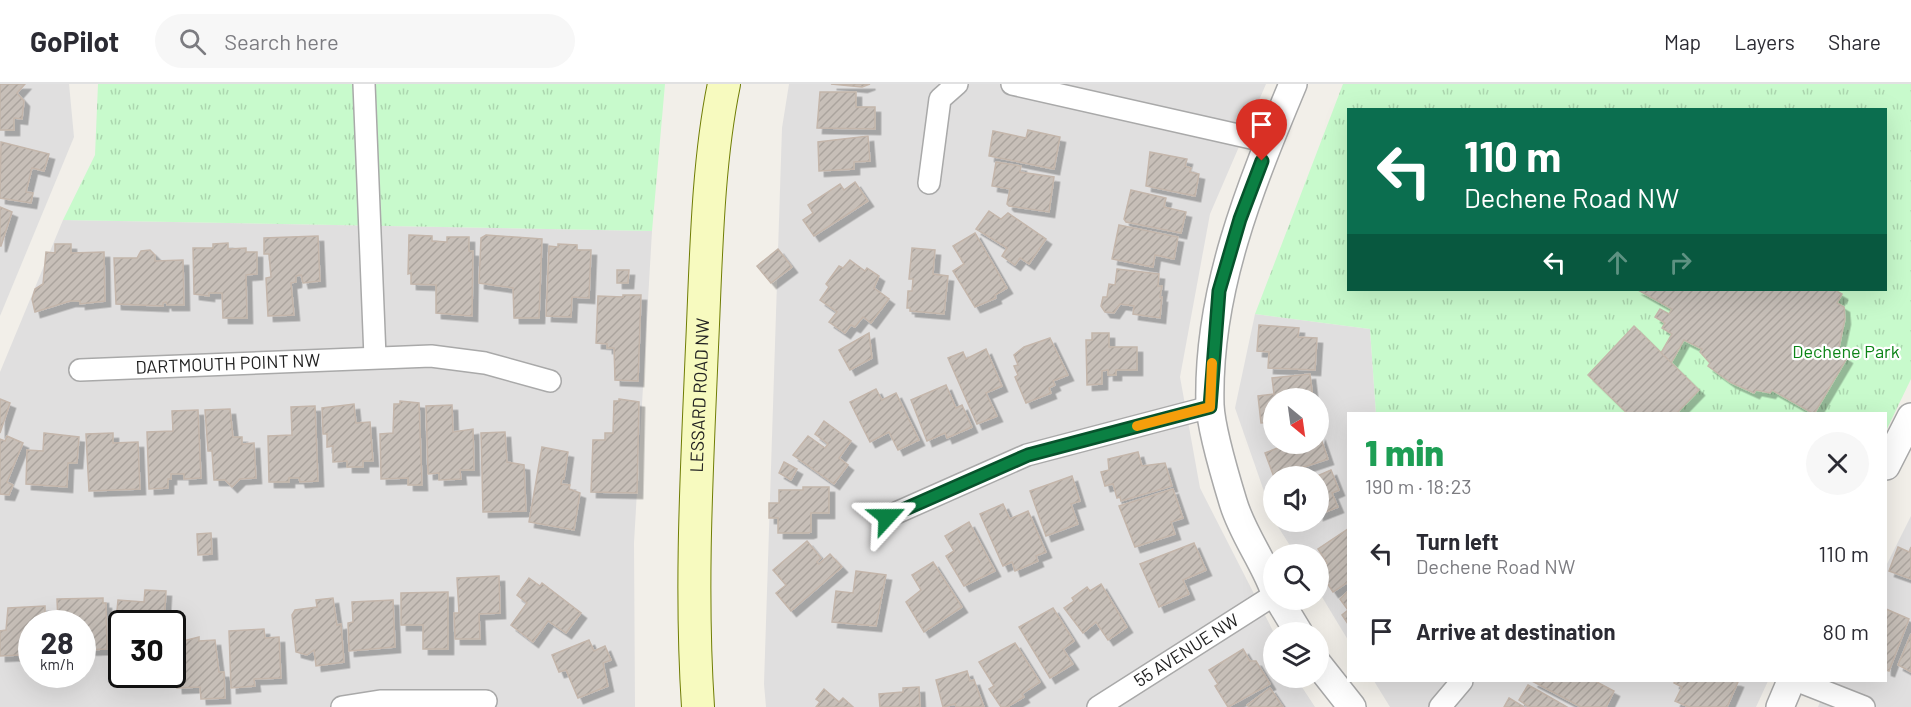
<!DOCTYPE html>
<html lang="en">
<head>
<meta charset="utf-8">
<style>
  body { margin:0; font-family:Barlow,sans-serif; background:#f7f7f7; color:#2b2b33; height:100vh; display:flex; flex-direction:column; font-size:22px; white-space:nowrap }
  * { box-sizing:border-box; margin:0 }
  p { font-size:20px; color:#7c7c81 }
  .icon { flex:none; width:33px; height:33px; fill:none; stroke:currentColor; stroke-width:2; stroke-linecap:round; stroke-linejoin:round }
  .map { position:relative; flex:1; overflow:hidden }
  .panel { position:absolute; left:1347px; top:328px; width:540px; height:270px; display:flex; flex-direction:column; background:#fff; border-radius:0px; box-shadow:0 6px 24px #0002 }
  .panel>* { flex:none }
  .banner { position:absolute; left:1347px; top:24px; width:540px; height:183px; border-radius:0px; box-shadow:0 6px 24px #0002; background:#0b6e4f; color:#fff; overflow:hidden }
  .needle { width:39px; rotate:151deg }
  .buttons { position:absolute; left:1263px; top:304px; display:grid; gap:12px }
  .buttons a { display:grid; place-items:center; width:66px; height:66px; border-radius:50%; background:#fff; box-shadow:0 6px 24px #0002; font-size:30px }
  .speed { position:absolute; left:18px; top:526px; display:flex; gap:12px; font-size:30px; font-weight:700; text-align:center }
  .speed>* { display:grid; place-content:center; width:78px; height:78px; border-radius:50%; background:#fff; box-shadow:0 6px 24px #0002; line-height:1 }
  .speed small { font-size:15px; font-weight:400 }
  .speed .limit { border:3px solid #111; border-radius:9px; background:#fff; color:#111 }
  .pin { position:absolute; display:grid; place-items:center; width:51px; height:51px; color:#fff; margin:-62px -26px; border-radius:50% 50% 50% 0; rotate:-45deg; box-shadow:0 0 6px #0007 }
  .pin .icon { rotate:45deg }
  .me { position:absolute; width:66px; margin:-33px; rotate:66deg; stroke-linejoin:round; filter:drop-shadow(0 0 4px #0008) }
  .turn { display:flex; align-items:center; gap:21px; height:126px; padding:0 18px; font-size:27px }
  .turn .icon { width:78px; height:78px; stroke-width:2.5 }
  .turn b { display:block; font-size:42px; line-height:51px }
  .lanes { display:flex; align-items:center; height:57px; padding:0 18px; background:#0003; justify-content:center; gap:30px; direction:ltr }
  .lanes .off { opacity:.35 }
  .round { display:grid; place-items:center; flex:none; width:63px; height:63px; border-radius:32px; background:#f7f7f7 }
  .head { display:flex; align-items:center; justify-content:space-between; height:102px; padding:0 18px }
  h1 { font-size:36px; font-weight:800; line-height:45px; color:#1e9e55 }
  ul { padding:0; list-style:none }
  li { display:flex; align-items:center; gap:18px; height:78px; padding:0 18px }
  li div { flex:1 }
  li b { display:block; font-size:22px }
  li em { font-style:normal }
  header { display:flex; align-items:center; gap:36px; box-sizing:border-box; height:84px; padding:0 30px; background:#fff; border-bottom:2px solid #e1e1e2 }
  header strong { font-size:28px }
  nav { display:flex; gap:33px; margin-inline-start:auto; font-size:21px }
  .search { width:420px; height:54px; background:#f7f7f7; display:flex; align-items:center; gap:15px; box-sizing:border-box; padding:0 21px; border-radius:33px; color:#7c7c81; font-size:22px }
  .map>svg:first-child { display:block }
</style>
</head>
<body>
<header>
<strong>GoPilot</strong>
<div class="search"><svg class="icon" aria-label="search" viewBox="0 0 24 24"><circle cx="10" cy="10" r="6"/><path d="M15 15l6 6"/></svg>Search here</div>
<nav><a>Map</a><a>Layers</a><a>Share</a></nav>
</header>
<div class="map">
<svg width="1911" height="623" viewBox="0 0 1911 623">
  <defs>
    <pattern id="park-tufts" width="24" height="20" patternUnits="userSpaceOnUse" patternTransform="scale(1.5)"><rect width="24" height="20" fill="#c8facc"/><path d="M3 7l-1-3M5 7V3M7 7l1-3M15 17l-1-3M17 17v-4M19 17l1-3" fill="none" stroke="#acd6af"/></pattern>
    <pattern id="building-hatch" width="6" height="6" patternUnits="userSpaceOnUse" patternTransform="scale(1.5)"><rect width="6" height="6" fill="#c7bfb8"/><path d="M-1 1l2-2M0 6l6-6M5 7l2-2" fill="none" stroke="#aba49e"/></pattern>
    <filter id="shadow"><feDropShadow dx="5.5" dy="5.5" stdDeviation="0" flood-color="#0004"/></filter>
  </defs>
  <rect width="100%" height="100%" fill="#f2efe9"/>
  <g fill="#e0dfdf" fill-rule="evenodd">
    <path d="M0,0h69l5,53 -74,179z"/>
    <path d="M789,0h477l-56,130 -30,163 20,111 74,145v45h22l19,29h-549l-2,-23 18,-556z"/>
    <path d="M63,136l589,11 -18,312 1,164h-635v-335zM32,540h50v51h-50zM122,540h50v51h-50z"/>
    <path d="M1255,230l115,15 6,85h-28v226l-29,-48 -1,-37h-22l-21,-33h43v-45h-44l-1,40 -38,-109zM1274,315h44v45h-44z"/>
    <path d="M1911,432v191h-93l11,-26h57v-115z"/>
    <path d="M1374,597h394l-12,26h-366z"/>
  </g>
  <g fill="url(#park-tufts)" fill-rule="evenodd">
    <path d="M98,0h567l-13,147 -589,-11 32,-65z"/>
    <path d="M1343,0h568v295l-25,52v-17h-510l-6,-85 -115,-15zM1348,26h538v180h-538z"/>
  </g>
  <g fill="url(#building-hatch)" stroke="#c4b6ab" stroke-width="1.5" filter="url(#shadow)">
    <path d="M0,0h25l-8,9 7,8 -2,18 -8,-1v12h-14z"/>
    <path d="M831,0h39l-8,3z"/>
    <path d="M820,8h36v15h19v22l-58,-1z"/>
    <path d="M1028,46l32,7 -6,32 -65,-13 4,-25 33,7z"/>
    <path d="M868,52l2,25 -16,1v7l-35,2 -1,-29z"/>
    <path d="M1,58l48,12 -5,17 -12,-3 -6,24 7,1 -2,10 -31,-5z"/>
    <path d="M1150,68l37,7 -2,7 6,2 -1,4 9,2 -4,22 -49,-10z"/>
    <path d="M996,78l25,4 -1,6 34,5 -5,35 -40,-6 -2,-2 3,-15 -18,-3z"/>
    <path d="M855,98l13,19 -54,35 -11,-16 10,-7 -5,-8 32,-21 4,6z"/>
    <path d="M1131,106l35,8 -2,9 22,5 -5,21 -55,-11 -2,-3z"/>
    <path d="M0,123l12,5 -11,34h-1z"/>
    <path d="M989,127l12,8 7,-6 38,26 -17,25 -9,-6 -5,7 -13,-9 5,-8 -31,-19z"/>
    <path d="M1119,141l59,12 -4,22 -19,-4 -2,12 -41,-8z"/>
    <path d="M975,149l32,55 -12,7 1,3 -21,9 -22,-36 11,-7 -11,-18z"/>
    <path d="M409,151l23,1v5l15,1v-5h22v14h4l-1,65 -36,-3v-28l-25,-1v-11l-3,1z"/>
    <path d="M486,151l56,4 -3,79h-25l-1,-30 -34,-5 2,-45z"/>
    <path d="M318,152l2,45 -17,2 -2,-8 -5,1v6l-5,1 3,32 -26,1 -2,-38 5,-1 -2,-23h-5v-16z"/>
    <path d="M228,159v6l18,-1v4h11v22l-11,1 1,43h-24l-1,-25h-13v3l-15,-2 -1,-46h20v-4z"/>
    <path d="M55,160h16v9l33,-1 1,49 -25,3v-3h-10l-35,11 -3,-13 3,-10 8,-5 3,-32 9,1z"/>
    <path d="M558,160l19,1v5h14l-2,48 -17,-1 -1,20 -25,-1 3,-70 9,1z"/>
    <path d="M912,164l23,2 -2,24 15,2 -4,38 -34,-3v-3h-3l1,-17h4l1,-12h-4z"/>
    <path d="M778,165l14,18 -21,16 -14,-17z"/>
    <path d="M150,166l5,5v6l28,-1 1,45h-17l-1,-3 -3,1v3l-47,-2 -2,-46h23l4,-7z"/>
    <path d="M850,176l15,11 2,-3 12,8 -5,12 15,11 -18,24 -8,-6 -8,10 -4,-2 -6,8 -16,-11 8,-10 -17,-12 9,-13 -3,-3 13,-18 4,2z"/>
    <path d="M1117,185l42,5 -1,12h4l-2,11h2l-2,21 -27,-4 1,-8 -14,-2 -6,9 -9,-1 -4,-6 2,-9h4l2,-13 6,1z"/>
    <path d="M617,186h12l-1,13h-11z"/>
    <path d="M1638,206h197l7,4 -5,9 7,4 1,12 -7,33 9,6 -33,56 -42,-24 -2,3 -14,-3 -2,3 -24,-11 -22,-16 2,-3 -10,-11 2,-3 -18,-9 -13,23 -10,-10 11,-19 -10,-6 3,-5 -10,-6 5,-8 9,5 3,-5z"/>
    <path d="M623,211h18l-3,86 -23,-1 -1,-32h-7v-4l-11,-1 2,-47 25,1z"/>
    <path d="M1259,241l40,3 -1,9 19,1 -2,32 -47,-2 1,-16 -12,-1z"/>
    <path d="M1634,242l65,64 -23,24h-48l-40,-39z"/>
    <path d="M869,249l3,25 -22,12 -11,-20z"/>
    <path d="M1092,249h17v14h28v23h-21v5h-8v-5l-6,1v13l-15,1 -1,-45h6z"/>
    <path d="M1050,254l18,37 -15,6 2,4 -6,3 2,5 -25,10 -11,-26 3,-2 -4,-9 4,-1 -4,-10 10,-8z"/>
    <path d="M986,265l16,37 -16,7 11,23 -20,8 -29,-66 15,-6 3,7z"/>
    <path d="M1310,290l3,25h-39v23l-13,1 -3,-27 16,-2 -2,-16z"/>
    <path d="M946,301l10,23 6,-3 10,22 -25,11 -2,-5 -18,8 -16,-41z"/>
    <path d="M876,305l6,11 14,-7 23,47 -21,10 -9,-18 -19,10 -20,-40z"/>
    <path d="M0,315l10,4 -10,30z"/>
    <path d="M619,315l20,3 -2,91 -46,-1 2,-52h12v-7h8l1,-32h5z"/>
    <path d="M400,317l19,2 3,82h-14v-7l-27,1 -1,-45 13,-1 1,-29h6z"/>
    <path d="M354,320l2,19 14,-1 3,39h-10v6h-16v-6l-14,1v-16l-6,1v-13h-4l-1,-26z"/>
    <path d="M452,321l1,27 20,-3 1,41h-14l1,9 -22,1v-7l-11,1 -2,-68z"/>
    <path d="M315,322l3,75 -18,1 -1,-4h-10v4h-20l-1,-46 24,-1 -1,-28z"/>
    <path d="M230,325l3,28h9v7l12,-1 2,35 -16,1 -8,8 -7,-7h-11l-2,-29h-4l-3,-41z"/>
    <path d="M198,326l3,68 -17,1v-5h-13v5h-3v9l-19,1 -2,-57 26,-1 -1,-20z"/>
    <path d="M824,337l27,20 -12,17 9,7 -14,19 -41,-29 15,-19 17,12 3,-4 -13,-10z"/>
    <path d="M505,348l2,30 17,3 2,46 -43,1 -2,-79z"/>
    <path d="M44,349l35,4 -2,26h-9l-1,24 -41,-3 1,-34 16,1z"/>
    <path d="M113,349v10l25,-1 2,47 -51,2 -3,-57z"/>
    <path d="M7,352l16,7 -16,39 6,3 -4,10 -9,-1v-55l5,2z"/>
    <path d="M1320,352l8,23 -54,18 -9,-24 15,-6 -1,-3h39z"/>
    <path d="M542,363l26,5 -4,27h-2l-1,5 9,1 -1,4 11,4 -6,37 -45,-8z"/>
    <path d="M1138,368l4,14 23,-3 7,23 -51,15 -1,-4 -3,1 -4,-14 -8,2 -4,-14 8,-2 -1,-11z"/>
    <path d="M784,378l13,7 -6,11 -12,-7z"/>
    <path d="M1331,386l8,20 -7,3 6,14 -20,8v-38h-3z"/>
    <path d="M1072,392l8,25 -9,3 7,20 -32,12 -16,-45z"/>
    <path d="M803,403h26v26h-18v19l-3,1h-30v-15h-9v-15h10v-13h24z"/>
    <path d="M1173,405l10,29 -12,4 4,12 -40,13 -16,-41z"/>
    <path d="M1003,420l7,15 18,-8 18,41 -10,4 2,5 -23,10 -3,-9 -9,4 -23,-52z"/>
    <path d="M969,438l26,49 -31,15 -18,-30 8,-5 -9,-15z"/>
    <path d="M1348,445v53l-15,10 -15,-22 9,-7 -9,-14z"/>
    <path d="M211,449l1,21 -14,1 -1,-21z"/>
    <path d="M807,457l14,17 -4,4 2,2 11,-10 12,13 -51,44 -15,-18 10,-8 -13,-15z"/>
    <path d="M1194,459l12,27 -23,10 6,14 -30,13 -19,-43z"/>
    <path d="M1898,463l11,5 2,-5v32l-22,-8z"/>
    <path d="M933,478l29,45 -38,25 -18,-30 15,-12 -9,-15z"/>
    <path d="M856,487l30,4 -10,51 -44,-4 4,-31 17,2z"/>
    <path d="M499,492l1,37 -21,1 1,25h-25l-1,-26h5l-2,-35z"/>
    <path d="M529,494l11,8 2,-3 39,30 -15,20 -18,-12 -15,21 -22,-17 16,-22 -10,-8z"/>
    <path d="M1101,500l26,43 -19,13 -12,-18 -13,11 -19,-25 10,-7 -2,-3 15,-11 3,4z"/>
    <path d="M145,506l21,1 -2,33h-42v33l-6,-1 -3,-4 5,-52 26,2z"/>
    <path d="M1348,507v33l-6,-9 6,-5 -8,-11z"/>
    <path d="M448,508v57h-25v-24h-22v-32z"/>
    <path d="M103,514v5h3l1,46 -25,1v-26h-28l4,-1 -1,-24z"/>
    <path d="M333,514l4,27 4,-1 3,38 -28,4 -2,-16 -7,5 -11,-3 -4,-37 3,-5 22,-3 -1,-7z"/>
    <path d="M393,516l2,47 -46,4 -1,-28 5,-1 -1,-20z"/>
    <path d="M45,522v18h-13v35l-12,1v-5l-20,1v-25l6,-1 2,-22z"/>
    <path d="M1053,524l21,33 -11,8 10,15 -23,14 -31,-51z"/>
    <path d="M1886,525l23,10 -20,52 -3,-1z"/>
    <path d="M264,545l1,9 14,-1 2,41 -27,1 1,7 -24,2 -2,-57z"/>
    <path d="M1911,550v38l-13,-7z"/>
    <path d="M199,553v4l16,-1 4,32h5l1,26 -24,1 -1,-12 -23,1 -1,-17h-3l2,-28z"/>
    <path d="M589,556l5,11 11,-5 6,14 -8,3 5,23 -30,12 -12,-28 -7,2 -7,-17z"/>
    <path d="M1015,559l25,39 -18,12 2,3 -17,10h-6l-12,-18 5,-3 -15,-24z"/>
    <path d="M1243,565l7,12h6l14,23 -42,23 -13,-21 3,-2 -9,-14z"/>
    <path d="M967,587l3,10 4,-1 10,27h-28l-1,-3 -12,3 -7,-27z"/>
    <path d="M1532,597h63l19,10 -8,16h-25z"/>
    <path d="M1675,597h60l3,1 -11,25h-38l-14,-6 7,-14 -8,-4z"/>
    <path d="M1528,601l11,6 28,16h-38l-10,-7z"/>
    <path d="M919,603l1,20h-40l-1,-13 24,-2v-4z"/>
    <path d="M1270,604l13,19h-34l-2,-2z"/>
    <path d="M824,605l15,13 4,-4 10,9h-37l4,-5 -4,-3z"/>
    <path d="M1509,614l15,9h-20z"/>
  </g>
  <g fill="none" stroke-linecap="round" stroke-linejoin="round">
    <defs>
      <g id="minor">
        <path d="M364,0l11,273"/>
        <path d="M1012,0l257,58"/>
        <path d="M929,99l11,-84 17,-15"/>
        <path id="s1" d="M80,286l351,-14 54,7 65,18"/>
        <path d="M887,433l140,-62 183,-48"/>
        <path d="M1798,597l66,26"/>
        <path d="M342,623l38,-6h106"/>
        <path id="s2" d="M1098,623l176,-112"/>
        <path d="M1440,623l22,-26"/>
      </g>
      <g id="tertiary">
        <path d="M1886,382l25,-49"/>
        <path d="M1274,506c-11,-30 -32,-57 -41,-88 -7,-23 -22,-75 -23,-97 -3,-114 40,-218 83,-321"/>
        <path d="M1279,516l20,33"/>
        <path d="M1318,580l34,43"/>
        <path d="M1780,623l11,-26"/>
      </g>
      <g id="secondary">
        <path id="s3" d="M698,623c-8,-120 -1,-240 4,-360 4,-84 5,-181 22,-263"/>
      </g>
    </defs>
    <use href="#minor" stroke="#a9a9a9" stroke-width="24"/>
    <use href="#tertiary" stroke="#a9a9a9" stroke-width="30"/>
    <use href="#secondary" stroke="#707d05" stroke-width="34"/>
    <use href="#minor" stroke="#fff" stroke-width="21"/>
    <use href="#tertiary" stroke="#fff" stroke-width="27"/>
    <use href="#secondary" stroke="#f7fabf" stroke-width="32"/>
  </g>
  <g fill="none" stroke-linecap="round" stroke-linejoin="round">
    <defs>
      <path id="route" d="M887,433l141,-62 182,-48 9,-116 21,-72 22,-58"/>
    </defs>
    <use href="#route" stroke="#07532c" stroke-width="15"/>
    <use href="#route" stroke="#0b8043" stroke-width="10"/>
    <path stroke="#f59e0b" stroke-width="10" d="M1137,342l73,-19 2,-44"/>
  </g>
  <g text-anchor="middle" stroke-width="4.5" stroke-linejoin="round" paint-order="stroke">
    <g font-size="18" fill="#0c8416" stroke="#fff">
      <text x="1846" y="274">Dechene Park</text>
    </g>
    <g font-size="18" fill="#222" stroke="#fff">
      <text dy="6" stroke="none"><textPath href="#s1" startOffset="148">DARTMOUTH POINT NW</textPath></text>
      <text dy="6" stroke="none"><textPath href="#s3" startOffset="312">LESSARD ROAD NW</textPath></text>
      <text dy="6" stroke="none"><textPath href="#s2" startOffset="105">55 AVENUE NW</textPath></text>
    </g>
  </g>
</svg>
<div class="buttons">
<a><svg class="needle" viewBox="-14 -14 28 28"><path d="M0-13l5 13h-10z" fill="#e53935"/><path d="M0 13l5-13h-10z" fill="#7c7c81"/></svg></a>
<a><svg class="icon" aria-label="sound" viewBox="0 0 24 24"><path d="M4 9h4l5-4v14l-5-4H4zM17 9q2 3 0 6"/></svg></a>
<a><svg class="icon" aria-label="search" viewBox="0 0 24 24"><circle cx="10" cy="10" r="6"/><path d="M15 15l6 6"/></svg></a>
<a><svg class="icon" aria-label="layers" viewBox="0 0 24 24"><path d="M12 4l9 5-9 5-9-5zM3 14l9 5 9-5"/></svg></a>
</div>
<div class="speed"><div>28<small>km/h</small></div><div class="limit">30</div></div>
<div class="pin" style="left:1262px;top:77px;background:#d93025"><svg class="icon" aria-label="arrive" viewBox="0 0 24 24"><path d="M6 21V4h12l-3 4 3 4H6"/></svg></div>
<svg class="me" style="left:887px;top:433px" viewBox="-20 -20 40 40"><path d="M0-17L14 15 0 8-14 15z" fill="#0b8043" stroke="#fff" stroke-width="4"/></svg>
<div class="banner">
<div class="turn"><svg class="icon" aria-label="left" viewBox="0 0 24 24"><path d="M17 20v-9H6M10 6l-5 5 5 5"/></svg><div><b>110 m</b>Dechene Road NW</div></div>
<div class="lanes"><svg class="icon" aria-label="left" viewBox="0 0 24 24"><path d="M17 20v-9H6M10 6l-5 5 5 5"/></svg><svg class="icon off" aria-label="ahead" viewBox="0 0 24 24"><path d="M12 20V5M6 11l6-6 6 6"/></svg><svg class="icon off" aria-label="right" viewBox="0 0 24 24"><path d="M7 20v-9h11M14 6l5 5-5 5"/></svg></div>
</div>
<section class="panel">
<div class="head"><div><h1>1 min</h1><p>190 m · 18:23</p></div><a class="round"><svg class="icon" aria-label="close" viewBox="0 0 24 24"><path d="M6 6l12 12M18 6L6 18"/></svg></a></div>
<ul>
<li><svg class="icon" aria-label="left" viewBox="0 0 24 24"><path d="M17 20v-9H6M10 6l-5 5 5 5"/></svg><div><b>Turn left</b><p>Dechene Road NW</p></div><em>110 m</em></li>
<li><svg class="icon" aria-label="arrive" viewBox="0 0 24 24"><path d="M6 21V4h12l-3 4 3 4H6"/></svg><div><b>Arrive at destination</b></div><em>80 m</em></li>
</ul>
</section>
</div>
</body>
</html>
